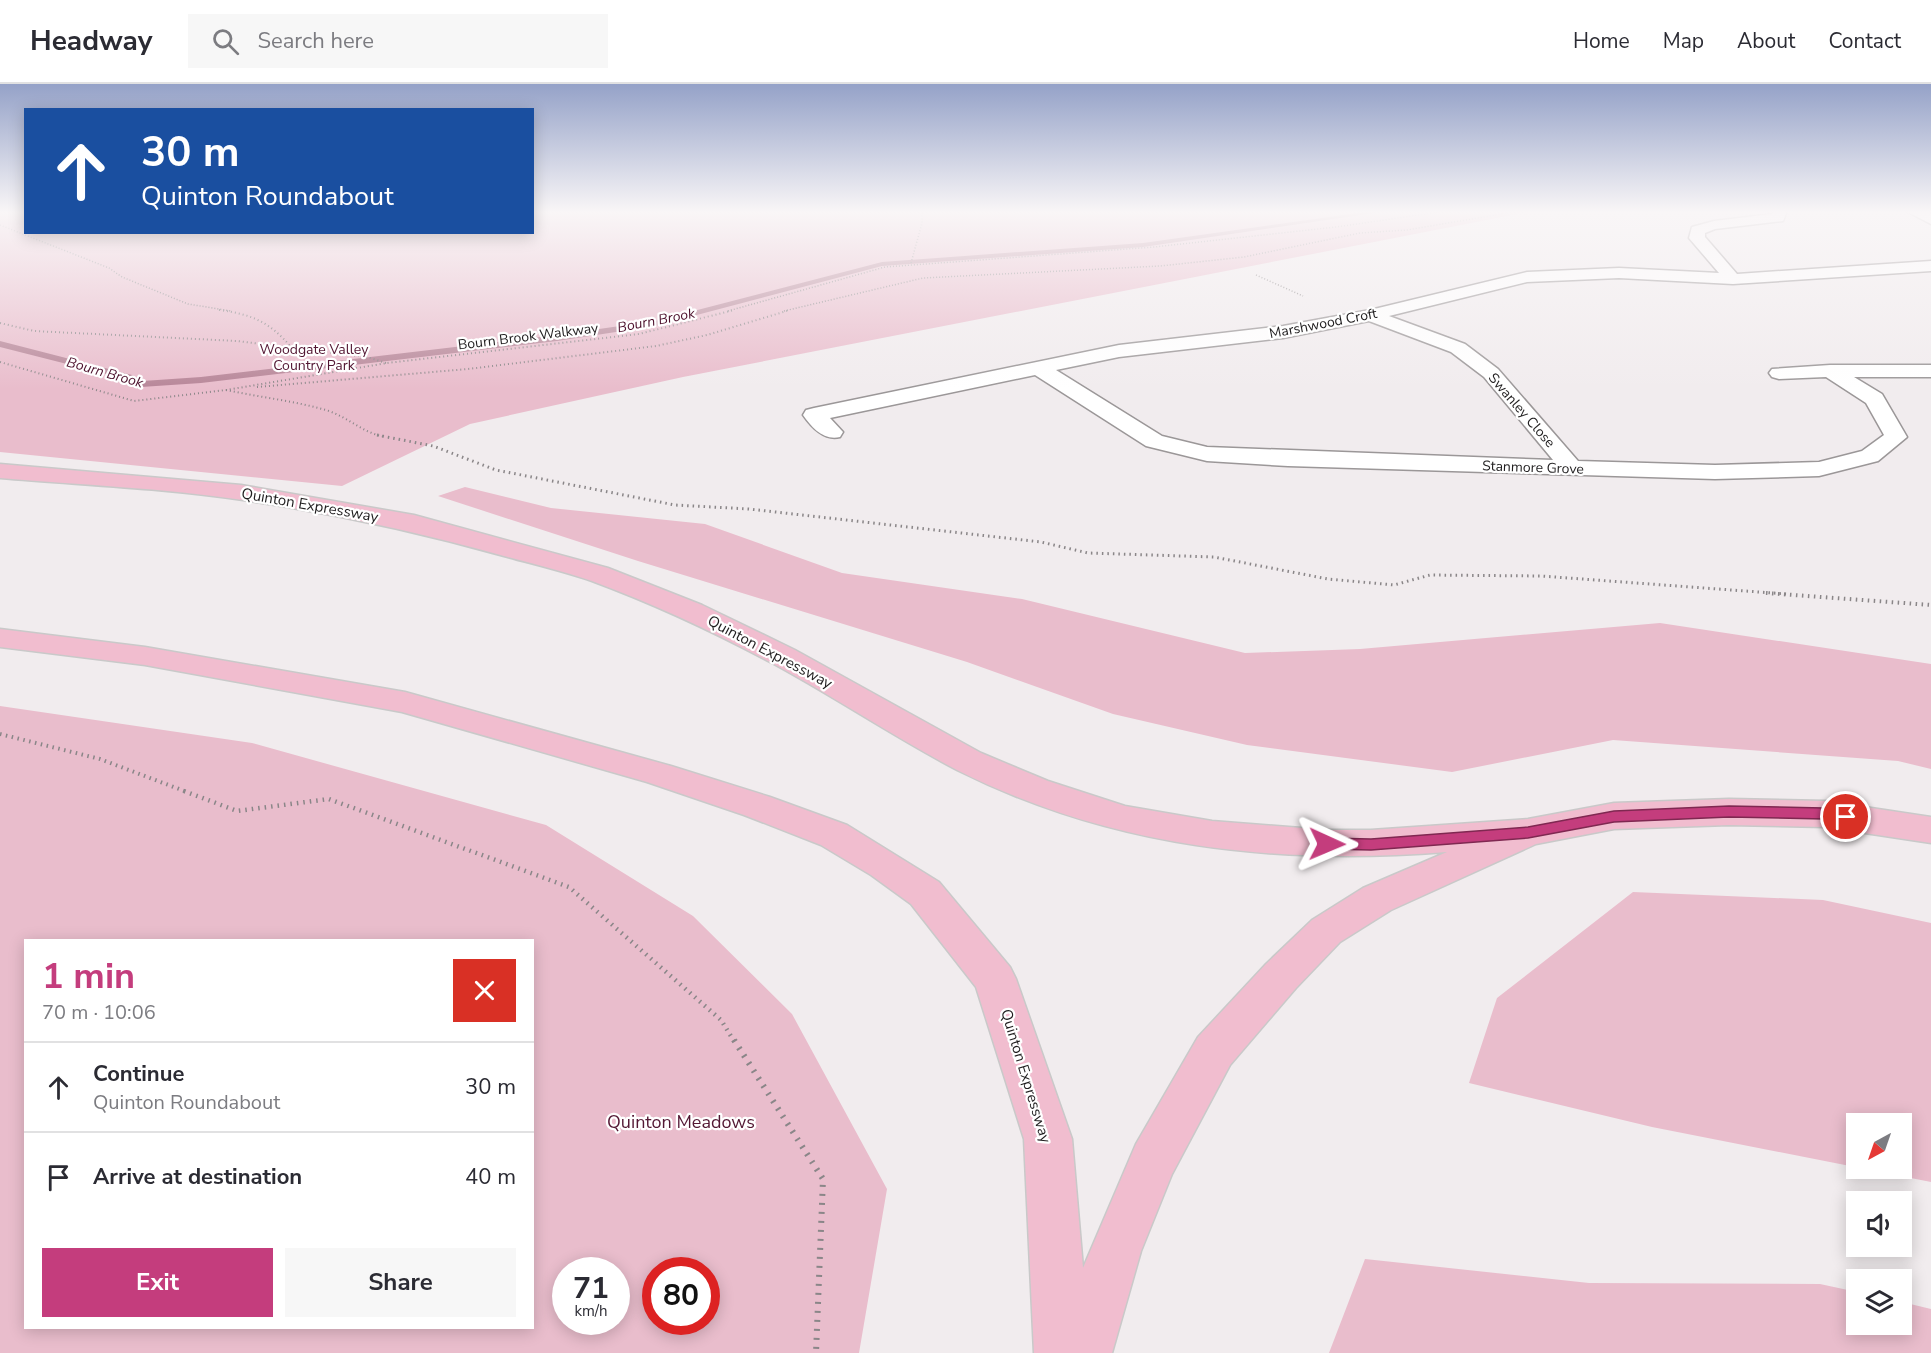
<!DOCTYPE html>
<html lang="en">
<head>
<meta charset="utf-8">
<style>
  body { margin:0; font-family:"Nunito Sans",sans-serif; background:#f7f7f7; color:#2b2b33; height:100vh; display:flex; flex-direction:column; font-size:22px; white-space:nowrap }
  * { box-sizing:border-box; margin:0 }
  p { font-size:20px; color:#7c7c81 }
  .icon { flex:none; width:33px; height:33px; fill:none; stroke:currentColor; stroke-width:2; stroke-linecap:round; stroke-linejoin:round }
  .map { position:relative; flex:1; overflow:hidden }
  .details { position:absolute; left:24px; top:855px; width:510px; height:390px; display:flex; flex-direction:column; background:#fff; border-radius:0px; box-shadow:0 3px 15px #0003 }
  .details>* { flex:none }
  .hud { position:absolute; left:24px; top:24px; width:510px; height:126px; border-radius:0px; box-shadow:0 3px 15px #0003; background:#1a4fa0; color:#fff; overflow:hidden }
  .needle { width:39px; rotate:220deg }
  .tools { position:absolute; left:1846px; top:1029px; display:grid; gap:12px }
  .tools a { display:grid; place-items:center; width:66px; height:66px; border-radius:0px; background:#fff; box-shadow:0 3px 15px #0003; font-size:30px }
  .speed { position:absolute; left:552px; top:1173px; display:flex; gap:12px; font-size:30px; font-weight:700; text-align:center }
  .speed>* { display:grid; place-content:center; width:78px; height:78px; border-radius:50%; background:#fff; box-shadow:0 3px 15px #0003; line-height:1 }
  .speed small { font-size:15px; font-weight:400 }
  .speed .limit { border:9px solid #d22; background:#fff; color:#111 }
  .pin { position:absolute; display:grid; place-items:center; width:51px; height:51px; color:#fff; margin:-26px; border:3px solid #fff; border-radius:50%; box-shadow:0 2px 6px #0007 }
  .me { position:absolute; width:66px; margin:-33px; rotate:91deg; stroke-linejoin:round; filter:drop-shadow(0 0 4px #0008) }
  .turn { display:flex; align-items:center; gap:21px; height:126px; padding:0 18px; font-size:27px }
  .turn .icon { width:78px; height:78px; stroke-width:2.5 }
  .turn b { display:block; font-size:42px; line-height:51px }
  .round { display:grid; place-items:center; flex:none; width:63px; height:63px; border-radius:0px; background:#f7f7f7 }
  .summary { display:flex; align-items:center; justify-content:space-between; height:102px; padding:0 18px }
  h1 { font-size:36px; font-weight:700; line-height:45px; color:#c43d7d }
  .primary-button { display:flex; gap:12px; margin-top:auto; padding:12px 18px }
  .primary-button a { flex:1; height:69px; border-radius:0px; background:#c43d7d; color:#fff; font-size:24px; font-weight:700; line-height:69px; text-align:center }
  .primary-button a+a { background:#f7f7f7; color:#2b2b33 }
  ul { padding:0; list-style:none }
  li { display:flex; align-items:center; gap:18px; height:90px; padding:0 18px; border-top:2px solid #e1e1e2 }
  li div { flex:1 }
  li b { display:block; font-size:22px }
  li em { font-style:normal }
  header { display:flex; align-items:center; gap:36px; box-sizing:border-box; height:84px; padding:0 30px; background:#fff; border-bottom:2px solid #e1e1e2 }
  header strong { font-size:28px }
  nav { display:flex; gap:33px; margin-inline-start:auto; font-size:21px }
  .search { width:420px; height:54px; background:#f7f7f7; display:flex; align-items:center; gap:15px; box-sizing:border-box; padding:0 21px; border-radius:0px; color:#7c7c81; font-size:22px }
  .map>svg:first-child { display:block }
</style>
</head>
<body>
<header>
<strong>Headway</strong>
<div class="search"><svg class="icon" aria-label="search" viewBox="0 0 24 24"><circle cx="10" cy="10" r="6"/><path d="M15 15l6 6"/></svg>Search here</div>
<nav><a>Home</a><a>Map</a><a>About</a><a>Contact</a></nav>
</header>
<div class="map">
<svg width="1931" height="1269" viewBox="0 0 1931 1269">
  <rect width="100%" height="100%" fill="#f1ecee"/>
  <g fill="#e9bdcc" fill-rule="evenodd">
    <path d="M0,127h25l1,21h506l1,-21h1000l-850,166 -213,47 -128,62 -342,-34z"/>
    <path d="M465,403l86,21 154,16 137,49 180,26 223,54 115,-4 300,-26 271,41v105l-33,-8 -285,-21 -161,32 -205,-27 -134,-31 -146,-52 -329,-101 -200,-65z"/>
    <path d="M0,622l252,37 294,82 147,91 99,98 95,175 -28,164h-859zM26,856h506v388h-506zM566,1186h50v52h-50zM656,1186h50v52h-50z"/>
    <path d="M1633,808l190,8 108,23v259l-279,-55 -183,-44 28,-85zM1857,1040h45v44h-45z"/>
    <path d="M1365,1175l224,24 231,1 37,8v32h45v-22l29,7v44h-602z"/>
  </g>
  <g fill="none" stroke-linecap="round" stroke-linejoin="round">
    <path fill="#b88799" fill-rule="evenodd" d="M1372,127h16l-245,36 -261,19 -227,60 -98,15 -356,42 -60,4 -15,-8 -126,-32v-6l132,34 11,6 58,-4 356,-42 98,-14 227,-59 261,-19z"/>
    <defs>
      <g id="minor">
        <path d="M1773,127h14l-4,10 -68,8 -10,4v4l32,37 194,-13v10l-198,13 -114,-6 -92,4 -138,34 76,28 33,25 80,92 137,4 104,-3 43,-11 22,-16 -18,-32 -40,-26 -47,2 -7,-2 -3,-4 3,-4 58,-4h101v12h-77l28,17 25,43 -29,24 -59,15 -104,3 -427,-13 -81,-5 -61,-15 -111,-71 -205,43 13,14 -3,5c-16,4 -28,-9 -37,-22l3,-5 8,-2 305,-63 164,-19 87,-16 157,-38 92,-4 100,5 -30,-35 3,-11 22,-6 58,-7zM1369,237l82,31 33,25 69,83 -346,-13 -45,-11 -106,-66 63,-13 164,-19z"/>
        <path d="M1906,127h18l7,3v10z"/>
      </g>
      <path id="highway" d="M0,380l241,21 173,30 194,53 94,37 93,45 186,103 67,28 77,25 87,15 115,9h44l157,-11 86,-16 115,-4 96,2 106,16v26l-106,-16 -96,-2 -115,4 -78,15 -145,66 -51,32 -44,46 -66,77 -58,109 -31,77 -29,102h-78l-10,-214 -48,-152 -65,-83 -40,-29 -50,-30 -77,-30 -97,-33 -245,-70 -257,-47 -145,-18v-18l145,18 260,45 266,74 99,31 77,28 92,57 71,85 6,12 56,160 11,129 53,-124 62,-107 68,-73 46,-44 51,-32 84,-36c-172,13 -334,-4 -490,-82 -63,-33 -122,-73 -185,-107 -58,-31 -118,-59 -180,-82 -29,-10 -59,-17 -88,-25 -86,-24 -173,-43 -261,-56 -80,-12 -162,-15 -243,-22z"/>
    </defs>
    <use href="#minor" stroke="#9b9798" stroke-width="3"/>
    <use href="#highway" stroke="#c9c9c9" stroke-width="3"/>
    <g stroke="#8a8688" stroke-width="1.5" stroke-dasharray="1 2" stroke-linecap="butt">
      <path d="M0,141l109,43 13,9 66,27 43,7"/>
      <path d="M911,179l11,-40v-12"/>
      <path d="M1256,191l47,21"/>
      <path d="M728,227l157,-44 269,-20 182,-20 110,-16"/>
      <path d="M784,227l139,-33 237,-12 84,-9 116,-24 47,-3 112,-19"/>
    </g>
    <g stroke="#8a8688" stroke-width="2" stroke-dasharray="1 3" stroke-linecap="butt">
      <path d="M219,226c32,4 51,12 72,37"/>
      <path d="M0,239l34,8 203,10 130,16 19,6"/>
      <path d="M0,278l134,39 92,-11 161,-27 252,-29 95,-24"/>
      <path d="M257,303l211,-18 188,-23 51,-11 83,-25"/>
      <path d="M226,306c33,7 68,11 100,20 22,7 37,23 59,27"/>
    </g>
    <path stroke="#8a8688" stroke-width="3" stroke-dasharray="1.5 4" stroke-linecap="butt" d="M377,351l56,11 63,24 179,35 74,4 292,33 47,11 126,4 114,22 66,6 36,-10 111,1 245,18"/>
    <g stroke="#8a8688" stroke-width="4" stroke-dasharray="1.5 4.5" stroke-linecap="butt">
      <path d="M1766,509l165,12"/>
      <path d="M0,650l100,25 87,33"/>
    </g>
    <path stroke="#8a8688" stroke-width="4.5" stroke-dasharray="1.5 5" stroke-linecap="butt" d="M184,707l53,20 92,-12 240,88 152,133 13,21"/>
    <path stroke="#8a8688" stroke-width="6" stroke-dasharray="2 7" stroke-linecap="butt" d="M734,956l89,139 -7,174"/>
    <use href="#minor" fill="#fff" fill-rule="evenodd"/>
    <use href="#highway" fill="#f1bdcf" fill-rule="evenodd"/>
  </g>
  <linearGradient id="sky" x2="0" y2="1"><stop stop-color="#95a2c8"/><stop offset="0.42" stop-color="#f9f6f7"/><stop offset="1" stop-color="#f9f6f7" stop-opacity="0"/></linearGradient>
  <rect width="1931" height="305" fill="url(#sky)"/>
  <path fill="#c43d7d" stroke="#7f2851" stroke-width="1.5" d="M1729,722l95,2 27,5 2,4 -7,5 -22,-3 -95,-2 -115,5 -86,16 -157,12 -44,-1 -8,-5 8,-6 44,1 157,-12 86,-16z"/>
  <g text-anchor="middle" stroke-width="4.5" stroke-linejoin="round" paint-order="stroke">
    <g font-size="14" font-style="italic" fill="#4d112d" stroke="#fff">
      <text transform="translate(656 236) rotate(-11)" y="5">Bourn Brook</text>
      <text transform="translate(105 288) rotate(16)" y="5">Bourn Brook</text>
    </g>
    <g font-size="14" fill="#1f1d1e" stroke="#fff">
      <text transform="translate(1323 239) rotate(-11)" y="5">Marshwood Croft</text>
      <text transform="translate(528 252) rotate(-7)" y="5">Bourn Brook Walkway</text>
      <text transform="translate(1522 326) rotate(49)" y="5">Swanley Close</text>
      <text transform="translate(1533 383) rotate(2)" y="5">Stanmore Grove</text>
    </g>
    <g font-size="14" fill="#531733" stroke="#fff">
      <text x="314" y="270">Woodgate Valley<tspan x="314" dy="16">Country Park</tspan></text>
    </g>
    <g font-size="15" fill="#1f1d1e" stroke="#fff">
      <text transform="translate(310 421) rotate(10)" y="5">Quinton Expressway</text>
      <text transform="translate(770 568) rotate(28)" y="5">Quinton Expressway</text>
      <text transform="translate(1026 992) rotate(73)" y="5">Quinton Expressway</text>
    </g>
    <g font-size="18" fill="#531733" stroke="#fff">
      <text x="681" y="1044">Quinton Meadows</text>
    </g>
  </g>
</svg>
<div class="tools">
<a><svg class="needle" viewBox="-14 -14 28 28"><path d="M0-13l5 13h-10z" fill="#e53935"/><path d="M0 13l5-13h-10z" fill="#7c7c81"/></svg></a>
<a><svg class="icon" aria-label="sound" viewBox="0 0 24 24"><path d="M4 9h4l5-4v14l-5-4H4zM17 9q2 3 0 6"/></svg></a>
<a><svg class="icon" aria-label="layers" viewBox="0 0 24 24"><path d="M12 4l9 5-9 5-9-5zM3 14l9 5 9-5"/></svg></a>
</div>
<div class="speed"><div>71<small>km/h</small></div><div class="limit">80</div></div>
<div class="pin" style="left:1846px;top:733px;background:#d93025"><svg class="icon" aria-label="arrive" viewBox="0 0 24 24"><path d="M6 21V4h12l-3 4 3 4H6"/></svg></div>
<svg class="me" style="left:1327px;top:760px" viewBox="-20 -20 40 40"><path d="M0-17L14 15 0 8-14 15z" fill="#c43d7d" stroke="#fff" stroke-width="4"/></svg>
<div class="hud">
<div class="turn"><svg class="icon" aria-label="ahead" viewBox="0 0 24 24"><path d="M12 20V5M6 11l6-6 6 6"/></svg><div><b>30 m</b>Quinton Roundabout</div></div>
</div>
<section class="details">
<div class="summary"><div><h1>1 min</h1><p>70 m · 10:06</p></div><a class="round" style="background:#d93025;color:#fff"><svg class="icon" aria-label="close" viewBox="0 0 24 24"><path d="M6 6l12 12M18 6L6 18"/></svg></a></div>
<ul>
<li><svg class="icon" aria-label="ahead" viewBox="0 0 24 24"><path d="M12 20V5M6 11l6-6 6 6"/></svg><div><b>Continue</b><p>Quinton Roundabout</p></div><em>30 m</em></li>
<li><svg class="icon" aria-label="arrive" viewBox="0 0 24 24"><path d="M6 21V4h12l-3 4 3 4H6"/></svg><div><b>Arrive at destination</b></div><em>40 m</em></li>
</ul>
<div class="primary-button"><a>Exit</a><a>Share</a></div>
</section>
</div>
</body>
</html>
